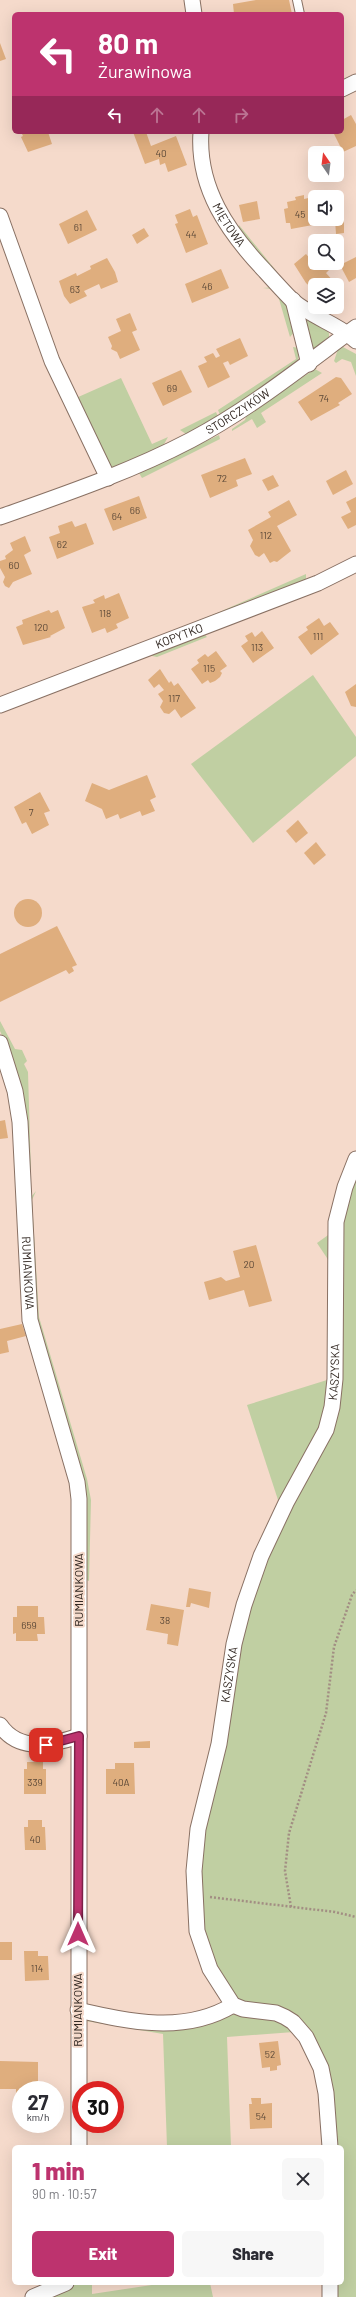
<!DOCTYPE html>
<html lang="en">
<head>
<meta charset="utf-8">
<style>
  body { margin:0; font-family:Barlow,sans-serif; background:#f7f7f7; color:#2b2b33; height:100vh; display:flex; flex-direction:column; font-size:15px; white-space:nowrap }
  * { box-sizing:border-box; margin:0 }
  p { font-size:13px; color:#7c7c81 }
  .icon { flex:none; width:22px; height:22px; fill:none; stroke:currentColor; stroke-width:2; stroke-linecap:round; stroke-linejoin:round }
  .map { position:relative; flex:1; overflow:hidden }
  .side { position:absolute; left:12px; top:2145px; width:332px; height:140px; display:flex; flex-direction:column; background:#fff; border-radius:6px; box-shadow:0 4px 16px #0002 }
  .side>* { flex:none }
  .banner { position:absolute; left:12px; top:12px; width:332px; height:122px; border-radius:6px; box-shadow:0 4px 16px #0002; background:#bd336e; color:#fff; overflow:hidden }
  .needle { width:26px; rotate:346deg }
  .tools { position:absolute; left:308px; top:146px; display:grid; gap:8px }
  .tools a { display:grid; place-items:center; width:36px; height:36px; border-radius:6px; background:#fff; box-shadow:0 4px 16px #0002; font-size:20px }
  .speed { position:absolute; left:12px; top:2081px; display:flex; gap:8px; font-size:20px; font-weight:700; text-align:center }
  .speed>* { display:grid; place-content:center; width:52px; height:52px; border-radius:50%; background:#fff; box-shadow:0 4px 16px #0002; line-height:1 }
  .speed small { font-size:10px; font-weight:400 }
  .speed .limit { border:6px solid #d22; background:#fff; color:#111 }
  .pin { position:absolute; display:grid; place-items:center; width:34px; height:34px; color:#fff; margin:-17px; border-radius:8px; box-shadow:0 2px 6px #0006 }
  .me { position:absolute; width:44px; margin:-22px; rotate:0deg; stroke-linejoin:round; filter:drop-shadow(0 0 3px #0008) }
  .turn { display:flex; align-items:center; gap:14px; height:84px; padding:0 20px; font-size:18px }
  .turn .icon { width:52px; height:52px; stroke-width:2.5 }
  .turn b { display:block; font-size:28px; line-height:34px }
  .lanes { display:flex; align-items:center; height:38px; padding:0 20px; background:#0003; justify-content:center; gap:20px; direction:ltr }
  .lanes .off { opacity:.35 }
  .round { display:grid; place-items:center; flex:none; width:42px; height:42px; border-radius:6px; background:#f7f7f7 }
  .head { display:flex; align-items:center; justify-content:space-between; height:68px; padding:0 20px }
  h1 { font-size:24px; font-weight:800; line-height:30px; color:#bd336e }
  .primary-button { display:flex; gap:8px; margin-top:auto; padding:8px 20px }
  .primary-button a { flex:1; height:46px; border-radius:6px; background:#bd336e; color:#fff; font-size:16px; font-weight:800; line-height:46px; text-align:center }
  .primary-button a+a { background:#f7f7f7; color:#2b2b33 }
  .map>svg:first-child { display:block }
</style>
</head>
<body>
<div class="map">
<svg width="356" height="2297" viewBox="0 0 356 2297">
  <rect width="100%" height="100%" fill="#f5dacb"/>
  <g fill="#c0cfa2">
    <path d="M239,225l39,48 -13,-10 -27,-34z"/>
    <path d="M275,287l11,14 9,30 -5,6 -11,-38 -7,-10 -9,-1z"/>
    <path d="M300,314l18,9 11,10v7l-17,10z"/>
    <path d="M293,347l6,1 -1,14 -77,55 -3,-7 78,-51z"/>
    <path d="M343,347l13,7v22l-5,-14 -9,-3 -6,4 -2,-2 4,-12z"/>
    <path d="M315,369l7,4 -61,40 5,9 -9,6 -5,-9 -20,12v-2l13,-9 2,-6z"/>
    <path d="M121,378l31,66 16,-7 -5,9 -45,21h-6l-6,-3 -30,-66z"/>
    <path d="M216,412l3,7 -33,15 -6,-4z"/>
    <path d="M219,435l1,4 -78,39 -3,-5z"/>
    <path d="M306,574v6l-167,64 78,-31z"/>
    <path d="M205,635l2,2 -50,20 -5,-1 -1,-3z"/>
    <path d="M313,675l43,62v19l-103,87 -62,-79z"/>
    <path d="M0,1021l15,28 7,1 5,11 -3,3 4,8 3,102 -2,-3 -20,-120 -9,-20z"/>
    <path d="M356,1169v1128h-22v-14h8v-136h-8l-25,-112 -65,-29 -19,-20 -23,-55 -4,-59 41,-226 26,-89 64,-127 10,-194z"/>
    <path d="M36,1191l-4,9 7,117 48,162 4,21 -2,81 -5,-2 2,-35 -50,-228 -5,-119z"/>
    <path d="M331,1233v31l-14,-21z"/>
    <path d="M327,1380l-2,34 -11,29 -34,63 -33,-101z"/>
    <path d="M235,2014l42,3 17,15 -67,5 4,110h-64l-4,-113 -77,-13 1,69h-4l3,-70 3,-4 129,4z"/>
    <path d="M75,2283h17v11l73,-11h45l3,14h-165z"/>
  </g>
  <g fill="#dfae7e">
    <path d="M256,0h33l3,14h-58l-1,-10z"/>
    <path d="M0,43l6,16 -6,2z"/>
    <path d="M351,115l5,9v22l-13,6 -10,-20h9v-12z"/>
    <path d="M21,132h27l4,12 -24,8 -7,-15 2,-1z"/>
    <path d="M133,132h13l5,14 25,-10 11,29 -19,7 -3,-9 -5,2 -1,-6 -14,5z"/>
    <path d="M304,195v4l9,-2 2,22h2l1,5 -27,5 -1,-6h-4l-2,-14 4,-1 -1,-6 9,-2 -1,-3z"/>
    <path d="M257,201l3,18 -17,3 -4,-17z"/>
    <path d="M190,209l3,8 4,-2 11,29 -22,9 -11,-29 3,-1 -3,-8z"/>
    <path d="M87,210l10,20 -29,14 -9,-20z"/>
    <path d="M335,220h9v13l-8,1z"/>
    <path d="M144,228l5,8 -12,8 -5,-9z"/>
    <path d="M306,254l6,7 2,-2 6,8 3,-3 6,6 -3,3 8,9 -3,3h-16v6l-9,-8 -12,-19z"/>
    <path d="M356,257v21l-7,4 -9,-17z"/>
    <path d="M107,258l8,14 3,10 -17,7 -2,-5 -15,7 3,5 -17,8 -6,-8 -5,-15 17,-8 1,3 14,-7 -1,-3z"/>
    <path d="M221,269l8,19 -37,15 -7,-19z"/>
    <path d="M130,313l7,17 -5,2 8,18 -20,9 -3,-7 -6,-3 1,-3 -4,-9 13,-6 -5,-12z"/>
    <path d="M240,338l8,18 -18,9 -2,-4 -5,2 7,14 -22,11 -10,-22 9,-4 -3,-5 9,-4 3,5 4,-2 -4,-7z"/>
    <path d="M181,370l11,22 -29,14 -11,-23z"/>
    <path d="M336,377l5,1 11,16 -14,9 2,2 -29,16 -13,-19z"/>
    <path d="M245,458l7,16 -16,6 2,6 -28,12 -9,-23z"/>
    <path d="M346,470l7,14 -20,11 -7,-14z"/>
    <path d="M273,475l6,11 -11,5 -6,-11z"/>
    <path d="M139,496l8,22 -34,13 -9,-22z"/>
    <path d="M356,497v28l-8,4 -7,-12 10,-5 -5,-10z"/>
    <path d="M289,500l8,15 -20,11 14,25 -14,11 -3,-1 -4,2 -6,-10 -5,4 -4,-2 -5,-9 3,-6 -5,-10 23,-13 -3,-5z"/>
    <path d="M72,521l3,6 11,-4 8,21 -37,15 -8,-22 11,-4 -2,-7z"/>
    <path d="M25,536l6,15 -7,4 8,19 -19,8 -4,6 -4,-2 -2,-4 2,-5 -5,-9v-7l6,-2 -1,-3 8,-6 -3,-7z"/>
    <path d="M119,593l10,25 -13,6 2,4 -11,5 -2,-5 -13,5 -10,-26 13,-4 -2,-3 11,-5 1,4z"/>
    <path d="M49,610l2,3 7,-3 7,18 -15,8 1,1 -28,8 -7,-18 7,-3 -1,-4z"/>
    <path d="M319,618l5,8 6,-4 9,12 -28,21 -13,-18 10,-7 -2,-3z"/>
    <path d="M262,631l12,17 -21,15 -12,-17 7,-5 -3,-5 7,-4 3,5z"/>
    <path d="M216,651l11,15 -7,5 2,2 -2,4 -5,4 -5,2 -2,-3 -6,4 -11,-15 8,-6 -2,-3 8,-6 3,3z"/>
    <path d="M160,669l9,14 2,-2 3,5 4,-3 18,25 -15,10 -6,-9 -6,5 -5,-1 -4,-6 3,-6 -5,-7 6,-4 -5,-6 -5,4 -6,-8z"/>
    <path d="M356,684v23l-5,-1 -6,-14z"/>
    <path d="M147,775l9,22 -6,3 5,11 -13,5 -2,-5 -20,8 -2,-5 -12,5 -4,-10 -17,-8 7,-18 17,7z"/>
    <path d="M40,792l10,19 -6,2 5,12 -17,9 -6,-12 -4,2 -8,-17z"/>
    <path d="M298,820l10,13 -12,10 -10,-12z"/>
    <path d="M316,842l10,13 -12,10 -10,-12z"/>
    <circle cx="28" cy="913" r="14"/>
    <path d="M57,926l20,39 -5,2 2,4 -5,3 -3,-4 -66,32v-48z"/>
    <path d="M5,1120l3,18 -8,1v-18z"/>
    <path d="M256,1245l16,56 -23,6 -5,-17 -35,10 -5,-18 17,-5 5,4 14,-4 -7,-26z"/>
    <path d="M22,1324l4,12 -19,5 2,11 -9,2v-25z"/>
    <path d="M189,1588l22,4 -2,16 -18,-5 -1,4h-4z"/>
    <path d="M151,1604l33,6 -6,36 -11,-2 1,-10 -22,-4z"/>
    <path d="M17,1606h21v11h6l1,17h-8l1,7h-22v-8l-3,1v-17h4z"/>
    <path d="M150,1741v7h-16v-6z"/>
    <path d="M27,1762h16v7h3v25h-22v-25h3z"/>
    <path d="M115,1763h19l1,31h-29v-25h9z"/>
    <path d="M28,1820h14v7h3l1,23h-21l-1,-23h4z"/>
    <rect x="0" y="1942" width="12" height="18"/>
    <path d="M24,1951h14v5h10l1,24 -24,1z"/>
    <path d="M278,2041l3,24 -4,1v4l-7,1v-4l-8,1 -3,-25z"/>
    <path d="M0,2061l38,1v28h-17v3h-5v-4h-16z"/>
    <path d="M251,2098h10v6l11,-1v25l-22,1 -1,-25h3z"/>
  </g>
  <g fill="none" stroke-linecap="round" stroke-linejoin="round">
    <defs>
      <path id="service" d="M297,0l3,14"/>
      <g id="minor">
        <path d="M192,0l2,14"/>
        <path d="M342,89l14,-7"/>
        <path id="s1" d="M201,132c-4,56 27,100 64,139 9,10 18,20 27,29 19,17 48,25 64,41"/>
        <path d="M0,216l52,145 56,117"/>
        <path d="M293,300l16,64"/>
        <path id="s2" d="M0,517c65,-23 130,-45 191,-77 59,-31 112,-74 165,-113"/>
        <path id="s3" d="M0,705l318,-122 38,-19"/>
        <path id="s4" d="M0,1043l15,48 5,31 10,198 47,162 2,17v648"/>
        <path d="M0,1725c19,28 52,20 79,11"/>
        <path d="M78,2010c52,12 107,24 155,-5"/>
        <path id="s5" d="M330,2147l-4,-54 -5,-25 -15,-31 -13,-15 -8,-5 -9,-4 -33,-4 -10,-4 -23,-36 -13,-38 -3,-60 4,-42 21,-85 15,-100 10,-39 17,-49 25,-53 40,-73 6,-23 3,-28 1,-157 9,-35 11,-28"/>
        <path d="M330,2283v14"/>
        <path d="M33,2297l33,-14"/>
      </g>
    </defs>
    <use href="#service" stroke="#897164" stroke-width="10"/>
    <use href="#minor" stroke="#897164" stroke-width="17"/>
    <g stroke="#a28e83" stroke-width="2.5" stroke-dasharray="2 2" stroke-linecap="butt">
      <path d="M210,1897l125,15 21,5"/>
      <path d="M291,1907l-6,-36 4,-38 37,-120 8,-66 18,-52 4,-5"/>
    </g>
    <use href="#service" stroke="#fff" stroke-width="8"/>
    <use href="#minor" stroke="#fff" stroke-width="15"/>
  </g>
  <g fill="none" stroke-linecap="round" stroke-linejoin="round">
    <defs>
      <path id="route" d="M46,1745l33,-9 -1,198"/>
    </defs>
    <use href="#route" stroke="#7b2148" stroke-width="10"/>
    <use href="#route" stroke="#bd336e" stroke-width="7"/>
  </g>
  <g text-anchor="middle" stroke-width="4" stroke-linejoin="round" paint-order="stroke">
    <g font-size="10" fill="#5c4938">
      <text x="161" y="157">40</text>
      <text x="300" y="218">45</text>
      <text x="78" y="231">61</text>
      <text x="191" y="238">44</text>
      <text x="207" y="290">46</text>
      <text x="75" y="293">63</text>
      <text x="172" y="392">69</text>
      <text x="324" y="402">74</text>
      <text x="222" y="482">72</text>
      <text x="135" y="514">66</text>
      <text x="117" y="520">64</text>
      <text x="266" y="539">112</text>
      <text x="62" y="548">62</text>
      <text x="14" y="569">60</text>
      <text x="105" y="617">118</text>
      <text x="41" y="631">120</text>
      <text x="318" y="640">111</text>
      <text x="257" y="651">113</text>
      <text x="209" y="672">115</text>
      <text x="174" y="702">117</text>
      <text x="31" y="816">7</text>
      <text x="249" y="1268">20</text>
      <text x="165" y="1624">38</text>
      <text x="29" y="1629">659</text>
      <text x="35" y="1786">339</text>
      <text x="121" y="1786">40A</text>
      <text x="35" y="1843">40</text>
      <text x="37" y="1972">114</text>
      <text x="270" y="2058">52</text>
      <text x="261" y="2120">54</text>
    </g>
    <g font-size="12" fill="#312721" stroke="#f5dacb">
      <text dy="4" stroke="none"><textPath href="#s1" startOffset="99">MIĘTOWA</textPath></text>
      <text dy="4" stroke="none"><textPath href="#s2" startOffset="261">STORCZYKÓW</textPath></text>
      <text dy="4" stroke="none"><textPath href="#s3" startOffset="192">KOPYTKO</textPath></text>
      <text dy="4" stroke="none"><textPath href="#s4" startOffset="233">RUMIANKOWA</textPath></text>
      <text dy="4" stroke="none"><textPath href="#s5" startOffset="864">KASZYSKA</textPath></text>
      <text transform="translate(79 1590) rotate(-90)" y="4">RUMIANKOWA</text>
      <text dy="4" stroke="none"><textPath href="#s5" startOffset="540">KASZYSKA</textPath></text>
      <text transform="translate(78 2010) rotate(-90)" y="4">RUMIANKOWA</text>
    </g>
  </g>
</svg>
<div class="tools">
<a><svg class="needle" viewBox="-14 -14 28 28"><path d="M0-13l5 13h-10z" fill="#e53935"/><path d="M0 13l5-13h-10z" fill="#7c7c81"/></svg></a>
<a><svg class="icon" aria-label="sound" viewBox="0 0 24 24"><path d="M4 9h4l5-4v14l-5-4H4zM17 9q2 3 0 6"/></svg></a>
<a><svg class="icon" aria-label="search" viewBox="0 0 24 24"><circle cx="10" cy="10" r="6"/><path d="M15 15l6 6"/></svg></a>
<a><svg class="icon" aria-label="layers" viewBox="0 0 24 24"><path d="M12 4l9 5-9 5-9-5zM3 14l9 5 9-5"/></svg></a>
</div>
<div class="speed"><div>27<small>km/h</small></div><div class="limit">30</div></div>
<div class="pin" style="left:46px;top:1745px;background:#d93025"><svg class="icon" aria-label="arrive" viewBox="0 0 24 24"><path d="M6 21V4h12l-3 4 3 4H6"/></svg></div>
<svg class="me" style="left:78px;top:1934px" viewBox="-20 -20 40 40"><path d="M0-17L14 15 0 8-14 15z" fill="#bd336e" stroke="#fff" stroke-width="4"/></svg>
<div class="banner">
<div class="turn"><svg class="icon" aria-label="left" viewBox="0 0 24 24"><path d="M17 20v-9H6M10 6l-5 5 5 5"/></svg><div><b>80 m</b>Żurawinowa</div></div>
<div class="lanes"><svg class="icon" aria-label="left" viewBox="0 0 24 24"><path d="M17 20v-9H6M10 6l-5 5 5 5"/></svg><svg class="icon off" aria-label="ahead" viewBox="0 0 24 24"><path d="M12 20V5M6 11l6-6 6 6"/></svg><svg class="icon off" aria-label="ahead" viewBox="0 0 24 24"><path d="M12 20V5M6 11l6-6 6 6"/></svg><svg class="icon off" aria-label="right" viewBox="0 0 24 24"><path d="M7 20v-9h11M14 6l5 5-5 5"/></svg></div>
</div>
<section class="side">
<div class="head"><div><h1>1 min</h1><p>90 m · 10:57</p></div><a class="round"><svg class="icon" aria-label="close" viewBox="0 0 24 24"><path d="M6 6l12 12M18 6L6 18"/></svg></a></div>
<div class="primary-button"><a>Exit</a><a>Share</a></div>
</section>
</div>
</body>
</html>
